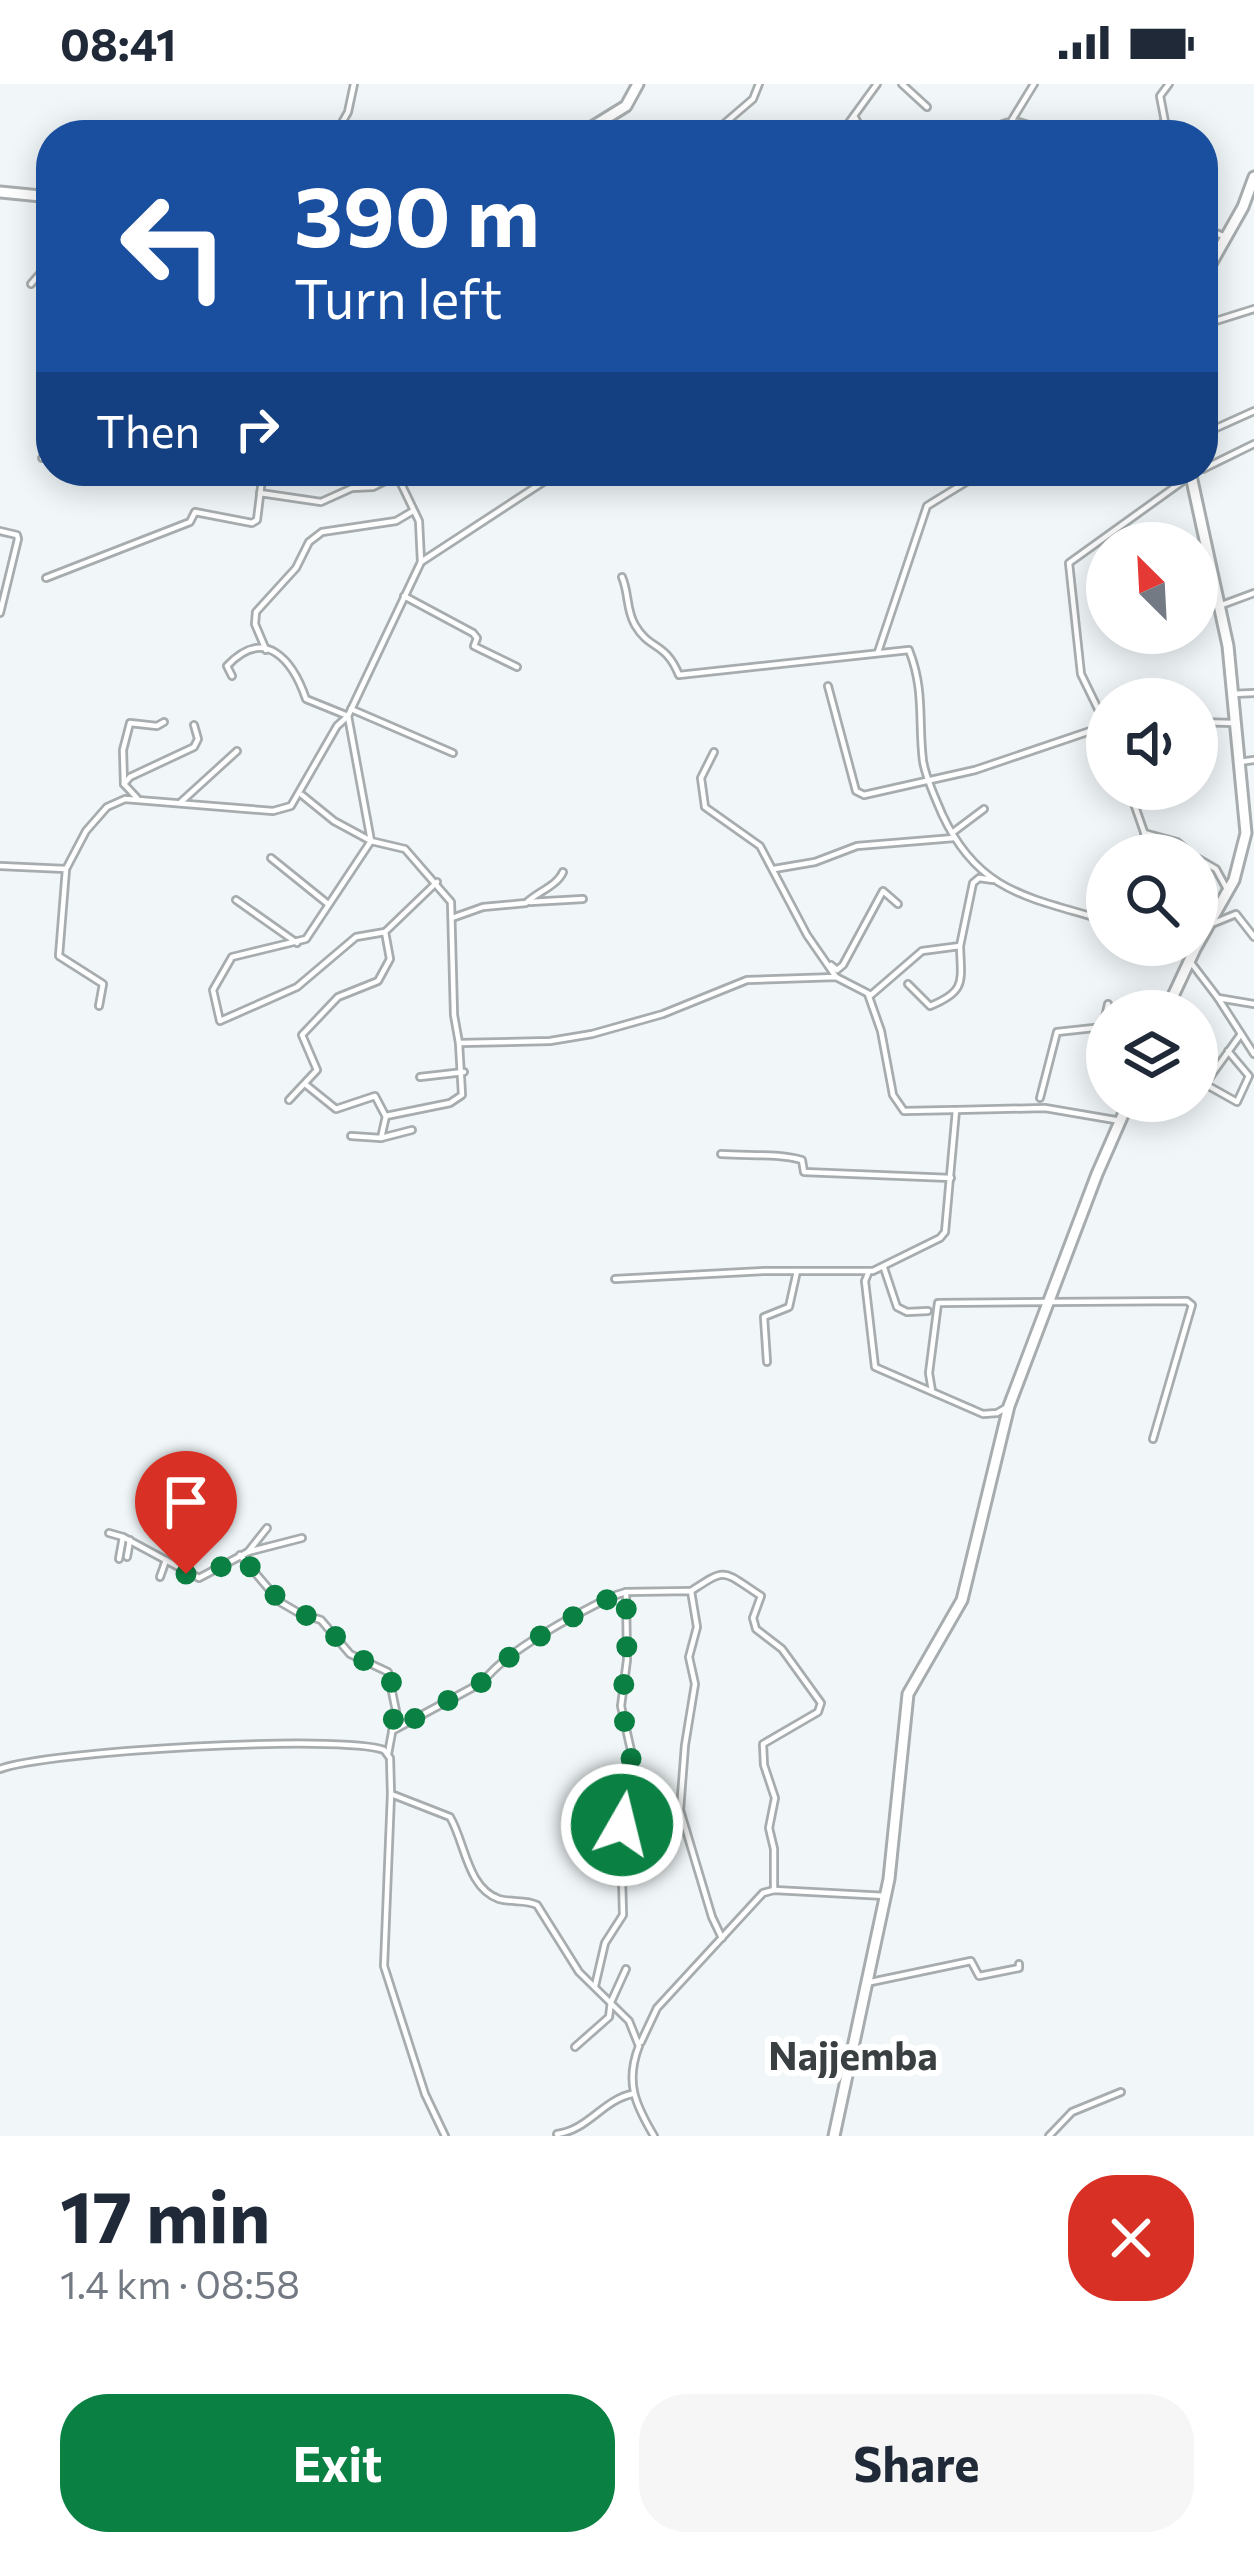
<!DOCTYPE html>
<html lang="en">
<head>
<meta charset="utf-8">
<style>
  body { margin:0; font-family:Commissioner,sans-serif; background:#f6f6f7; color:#1f2937; height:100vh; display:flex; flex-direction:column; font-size:45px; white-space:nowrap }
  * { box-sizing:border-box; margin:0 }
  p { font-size:39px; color:#747a83 }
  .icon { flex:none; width:66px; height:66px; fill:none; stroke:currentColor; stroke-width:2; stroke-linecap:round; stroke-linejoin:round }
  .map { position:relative; height:2052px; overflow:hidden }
  .details { display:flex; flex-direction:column; background:#fff; flex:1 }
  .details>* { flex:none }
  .hud { position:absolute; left:36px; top:36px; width:1182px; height:366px; border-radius:48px; box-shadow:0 6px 30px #0003; background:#1a4fa0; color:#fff; overflow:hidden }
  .needle { width:78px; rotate:336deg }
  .controls { position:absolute; left:1086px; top:438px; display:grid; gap:24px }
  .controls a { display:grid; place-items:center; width:132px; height:132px; border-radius:50%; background:#fff; box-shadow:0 6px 30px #0003; font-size:60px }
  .pin { position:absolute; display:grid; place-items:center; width:102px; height:102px; color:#fff; margin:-123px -51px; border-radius:50% 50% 50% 0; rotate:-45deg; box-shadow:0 0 12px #0007 }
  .pin .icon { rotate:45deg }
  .me { position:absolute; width:132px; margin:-66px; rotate:8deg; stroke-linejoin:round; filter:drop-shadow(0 0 9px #0008) }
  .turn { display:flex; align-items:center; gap:42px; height:252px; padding:0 60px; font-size:54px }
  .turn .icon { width:156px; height:156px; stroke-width:2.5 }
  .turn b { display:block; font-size:84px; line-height:102px }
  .then { display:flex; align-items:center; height:114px; padding:0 60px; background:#0003; gap:24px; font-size:45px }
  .round { display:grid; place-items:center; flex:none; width:126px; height:126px; border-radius:48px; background:#f6f6f7 }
  .overview { display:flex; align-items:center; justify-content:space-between; height:204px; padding:0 60px }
  h1 { font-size:72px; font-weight:700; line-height:90px }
  .button { display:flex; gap:24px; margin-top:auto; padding:24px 60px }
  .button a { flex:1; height:138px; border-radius:48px; background:#0b8043; color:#fff; font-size:48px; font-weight:700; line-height:138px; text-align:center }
  .button a+a { background:#f6f6f7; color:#1f2937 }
  .status { display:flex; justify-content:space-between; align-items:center; height:84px; padding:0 60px; background:#fff; direction:ltr }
  .status svg { height:33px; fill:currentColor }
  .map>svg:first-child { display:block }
</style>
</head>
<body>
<div class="status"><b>08:41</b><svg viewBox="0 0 49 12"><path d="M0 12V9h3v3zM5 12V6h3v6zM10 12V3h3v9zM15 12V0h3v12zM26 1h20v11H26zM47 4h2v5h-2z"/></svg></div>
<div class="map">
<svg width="1254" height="2052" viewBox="0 0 1254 2052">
  <rect width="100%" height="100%" fill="#f1f7f9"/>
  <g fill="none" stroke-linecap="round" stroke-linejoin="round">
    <defs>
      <g id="street">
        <path d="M902,0l25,23"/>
        <path d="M854,32l11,19"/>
        <path d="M1012,36l22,-36"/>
        <path d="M335,51l13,-23 6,-28"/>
        <path d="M711,51l42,-36 6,-15"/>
        <path d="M840,51l37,-51"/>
        <path d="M903,51l9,-8"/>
        <path d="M987,51c21,-22 38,-13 62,0"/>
        <path d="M1140,51l25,-13 -5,-26 9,-12"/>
        <path d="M1203,144l23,9"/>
        <path d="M31,200l20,-23"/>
        <path d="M1203,241l51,-16"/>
        <path d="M1203,350l51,-23"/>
        <path d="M42,374l9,-1"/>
        <path d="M1203,385l51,-25"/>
        <path d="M260,409l61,9 31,-14 21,-1 24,-12"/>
        <path d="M0,447l17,4 1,4 -18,74"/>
        <path d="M421,478l139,-91"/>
        <path d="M622,493c7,16 4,33 13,48 15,26 30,16 44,50l230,-25c16,41 9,70 14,111 3,18 12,36 19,53 37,80 88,83 165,107"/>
        <path d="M46,494l144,-56 5,-10 57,11 5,-3 6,-49"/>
        <path d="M404,512l69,37 4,5 -3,8 43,21"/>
        <path d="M1219,522l35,-13"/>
        <path d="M266,566l-11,-26 1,-12 40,-44 13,-26 13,-10 74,-11 17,-10"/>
        <path d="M878,568l49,-146 57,-35"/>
        <path d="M232,592l-5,-10c38,-41 66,-5 79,33l42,17 23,125 34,8 46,53 3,113 5,28 91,-2 42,-7 71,-20 84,-34 89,-3 35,18 51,-44 38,-5 13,-63 6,-5 14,2"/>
        <path d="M828,602l28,105 8,4 111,-25 127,-43 4,-12"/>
        <path d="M1232,610l22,-1"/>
        <path d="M351,625l102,44"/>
        <path d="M1106,631l-6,-2 -19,-39 -12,-111 121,-87"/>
        <path d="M1197,638l36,1"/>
        <path d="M714,668l-13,26 4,29 55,39 47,89 29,42"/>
        <path d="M1239,678l15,-2"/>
        <path d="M124,700l6,-7 64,-30 4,-8 -4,-14"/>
        <path d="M1129,705l23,66"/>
        <path d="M302,711l32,26 37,20 -65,98 -74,18 -19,33 7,31 77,-34 59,-50 29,-5"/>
        <path d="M137,714l-13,-14 -1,-34 7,-27 27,3 7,-4"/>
        <path d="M181,718l56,-51"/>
        <path d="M952,749l32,-24"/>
        <path d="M1144,749l33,9 16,13"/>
        <path d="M271,774l57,46"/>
        <path d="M1197,774l19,11 12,22"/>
        <path d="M0,782l66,3"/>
        <path d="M774,785l41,-7 42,-16 97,-8"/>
        <path d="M236,816l61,43"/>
        <path d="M530,818l53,-3"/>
        <path d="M452,834l31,-11 43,-4c11,-11 31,-17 37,-31"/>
        <path d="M1214,839l22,-9 18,23"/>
        <path d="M1184,861v1"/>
        <path d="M1189,876l29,38 36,6"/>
        <path d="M831,881l6,5 6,-5 40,-74 15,13"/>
        <path d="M908,900l22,22c37,-15 31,-25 30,-60"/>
        <path d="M868,910l13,37 12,64 11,16 50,-1"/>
        <path d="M1218,914l36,56"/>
        <path d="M99,922l4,-22 -44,-28 7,-87 20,-38 21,-24 18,-8 148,12 18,-5 46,-80 11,-10 73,-154 -2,-41 -24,-50"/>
        <path d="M1228,967l21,25 -12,26 -32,-18 36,-50"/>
        <path d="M1107,981l-9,-1 -2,-6 12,-54"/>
        <path d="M420,993l44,-5"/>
        <path d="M305,1000l31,25 39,-13 10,19"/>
        <path d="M1040,1014l17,-66 46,-5"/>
        <path d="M289,1016l28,-30 -15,-35 36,-38 40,-16 12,-22 -5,-27 52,-50"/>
        <path d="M351,1052l30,2 31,-8"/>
        <path d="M381,1054l5,-22 64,-13 12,-8 -3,-52"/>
        <path d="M721,1070c27,2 56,-1 81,6l2,12 147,6"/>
        <path d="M884,1184l13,39 10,5 21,-1"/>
        <path d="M869,1187l-4,10 10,86 108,47 14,-1 12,-7"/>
        <path d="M615,1195l149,-8h109l67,-33 5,-6 11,-122 89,-2 76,13"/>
        <path d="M767,1278l-3,-45 25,-10 8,-36"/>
        <path d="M932,1307l-3,-18 9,-70 249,-2 5,4 -39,134"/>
        <path d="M109,1449l14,4 76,41 49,-26 19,-24"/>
        <path d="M248,1468l54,-14"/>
        <path d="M240,1471l40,47 19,11 22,7 29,34 38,18 8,39 -8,43"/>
        <path d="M127,1473l3,-17"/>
        <path d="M119,1475l4,-22"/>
        <path d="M160,1493l6,-17"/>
        <path d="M691,1507c37,-24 30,-21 70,5l-8,22 3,11 26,20 39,54 -3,9 -55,32 1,21 11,33 -6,30 5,21v41"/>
        <path d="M392,1647l91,-49c22,-31 95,-69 130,-86l13,-4 65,-1 6,36 -8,30 6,27 -10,61 -5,65 32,107 10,21"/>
        <path d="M0,1685c45,-18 342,-35 384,-19l6,8 1,36 59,23c15,25 17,71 49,82 14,4 26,0 38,6l42,67 50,49 10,25c-14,36 -4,58 15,90"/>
        <path d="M391,1710l-7,172 41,128 20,42"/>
        <path d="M866,1899l105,-22 8,15 40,-8v-4"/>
        <path d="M595,1902l10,-43 18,-28 -3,-113 12,-47 -11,-49 6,-46 -1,-68"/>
        <path d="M641,1958l16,-34 106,-115 11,-3 112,6"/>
        <path d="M575,1963l34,-30 2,-15 15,-33"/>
        <path d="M557,2050c31,-4 46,-34 75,-40"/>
        <path d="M1049,2052l23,-24 49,-20"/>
      </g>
      <g id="secondary">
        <path d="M579,51l47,-29 12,-22"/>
        <path d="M0,108l51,5"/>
        <path d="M1203,194l40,-71 11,-30"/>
        <path d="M1166,927l29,-62 39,-69 12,-47 -18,-187 -38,-175"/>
        <path d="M834,2052l55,-257 19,-185 54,-94 47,-194 88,-232 32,-73"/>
      </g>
    </defs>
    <use href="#street" stroke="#a7adae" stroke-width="10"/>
    <use href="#secondary" stroke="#a7adae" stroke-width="15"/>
    <use href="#street" stroke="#fff" stroke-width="4.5"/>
    <use href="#secondary" stroke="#fff" stroke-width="9"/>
  </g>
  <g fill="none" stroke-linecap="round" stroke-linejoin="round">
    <path stroke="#0b8043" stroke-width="21" stroke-dasharray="0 37.8" d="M186,1490l20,2 34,-21 40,46 18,12 24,7 28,34 38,18 8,24 -4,35 90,-49c21,-28 110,-79 144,-90l1,68 -6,46 11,49 -11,41 1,29"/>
  </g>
  <g text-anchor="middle" stroke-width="12" stroke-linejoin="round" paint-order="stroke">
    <g font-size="39" font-weight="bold" fill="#3a4041" stroke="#fff">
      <text x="853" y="1986">Najjemba</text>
    </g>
  </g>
</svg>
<div class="controls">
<a><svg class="needle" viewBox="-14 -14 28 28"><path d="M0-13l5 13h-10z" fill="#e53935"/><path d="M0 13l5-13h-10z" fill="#747a83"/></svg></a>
<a><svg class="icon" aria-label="sound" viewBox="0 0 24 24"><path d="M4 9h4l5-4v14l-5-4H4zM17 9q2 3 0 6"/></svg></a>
<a><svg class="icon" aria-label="search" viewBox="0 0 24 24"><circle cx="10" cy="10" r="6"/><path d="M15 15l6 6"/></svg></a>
<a><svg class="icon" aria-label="layers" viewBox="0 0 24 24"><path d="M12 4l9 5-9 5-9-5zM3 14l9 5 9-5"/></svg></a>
</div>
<div class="pin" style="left:186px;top:1490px;background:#d93025"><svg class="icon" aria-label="arrive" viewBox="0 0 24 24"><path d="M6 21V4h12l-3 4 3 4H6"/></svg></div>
<svg class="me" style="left:622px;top:1741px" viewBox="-20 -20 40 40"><circle r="17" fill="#0b8043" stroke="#fff" stroke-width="3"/><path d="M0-11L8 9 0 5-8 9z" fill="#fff"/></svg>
<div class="hud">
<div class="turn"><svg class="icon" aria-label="left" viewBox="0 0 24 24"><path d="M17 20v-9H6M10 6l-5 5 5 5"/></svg><div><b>390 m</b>Turn left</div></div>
<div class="then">Then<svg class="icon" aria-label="right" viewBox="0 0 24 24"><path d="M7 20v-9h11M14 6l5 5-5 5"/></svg></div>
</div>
</div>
<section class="details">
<div class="overview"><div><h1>17 min</h1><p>1.4 km · 08:58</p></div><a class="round" style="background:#d93025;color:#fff"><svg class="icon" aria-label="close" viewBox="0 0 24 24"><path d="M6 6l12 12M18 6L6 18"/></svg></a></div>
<div class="button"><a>Exit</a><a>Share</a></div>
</section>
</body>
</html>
